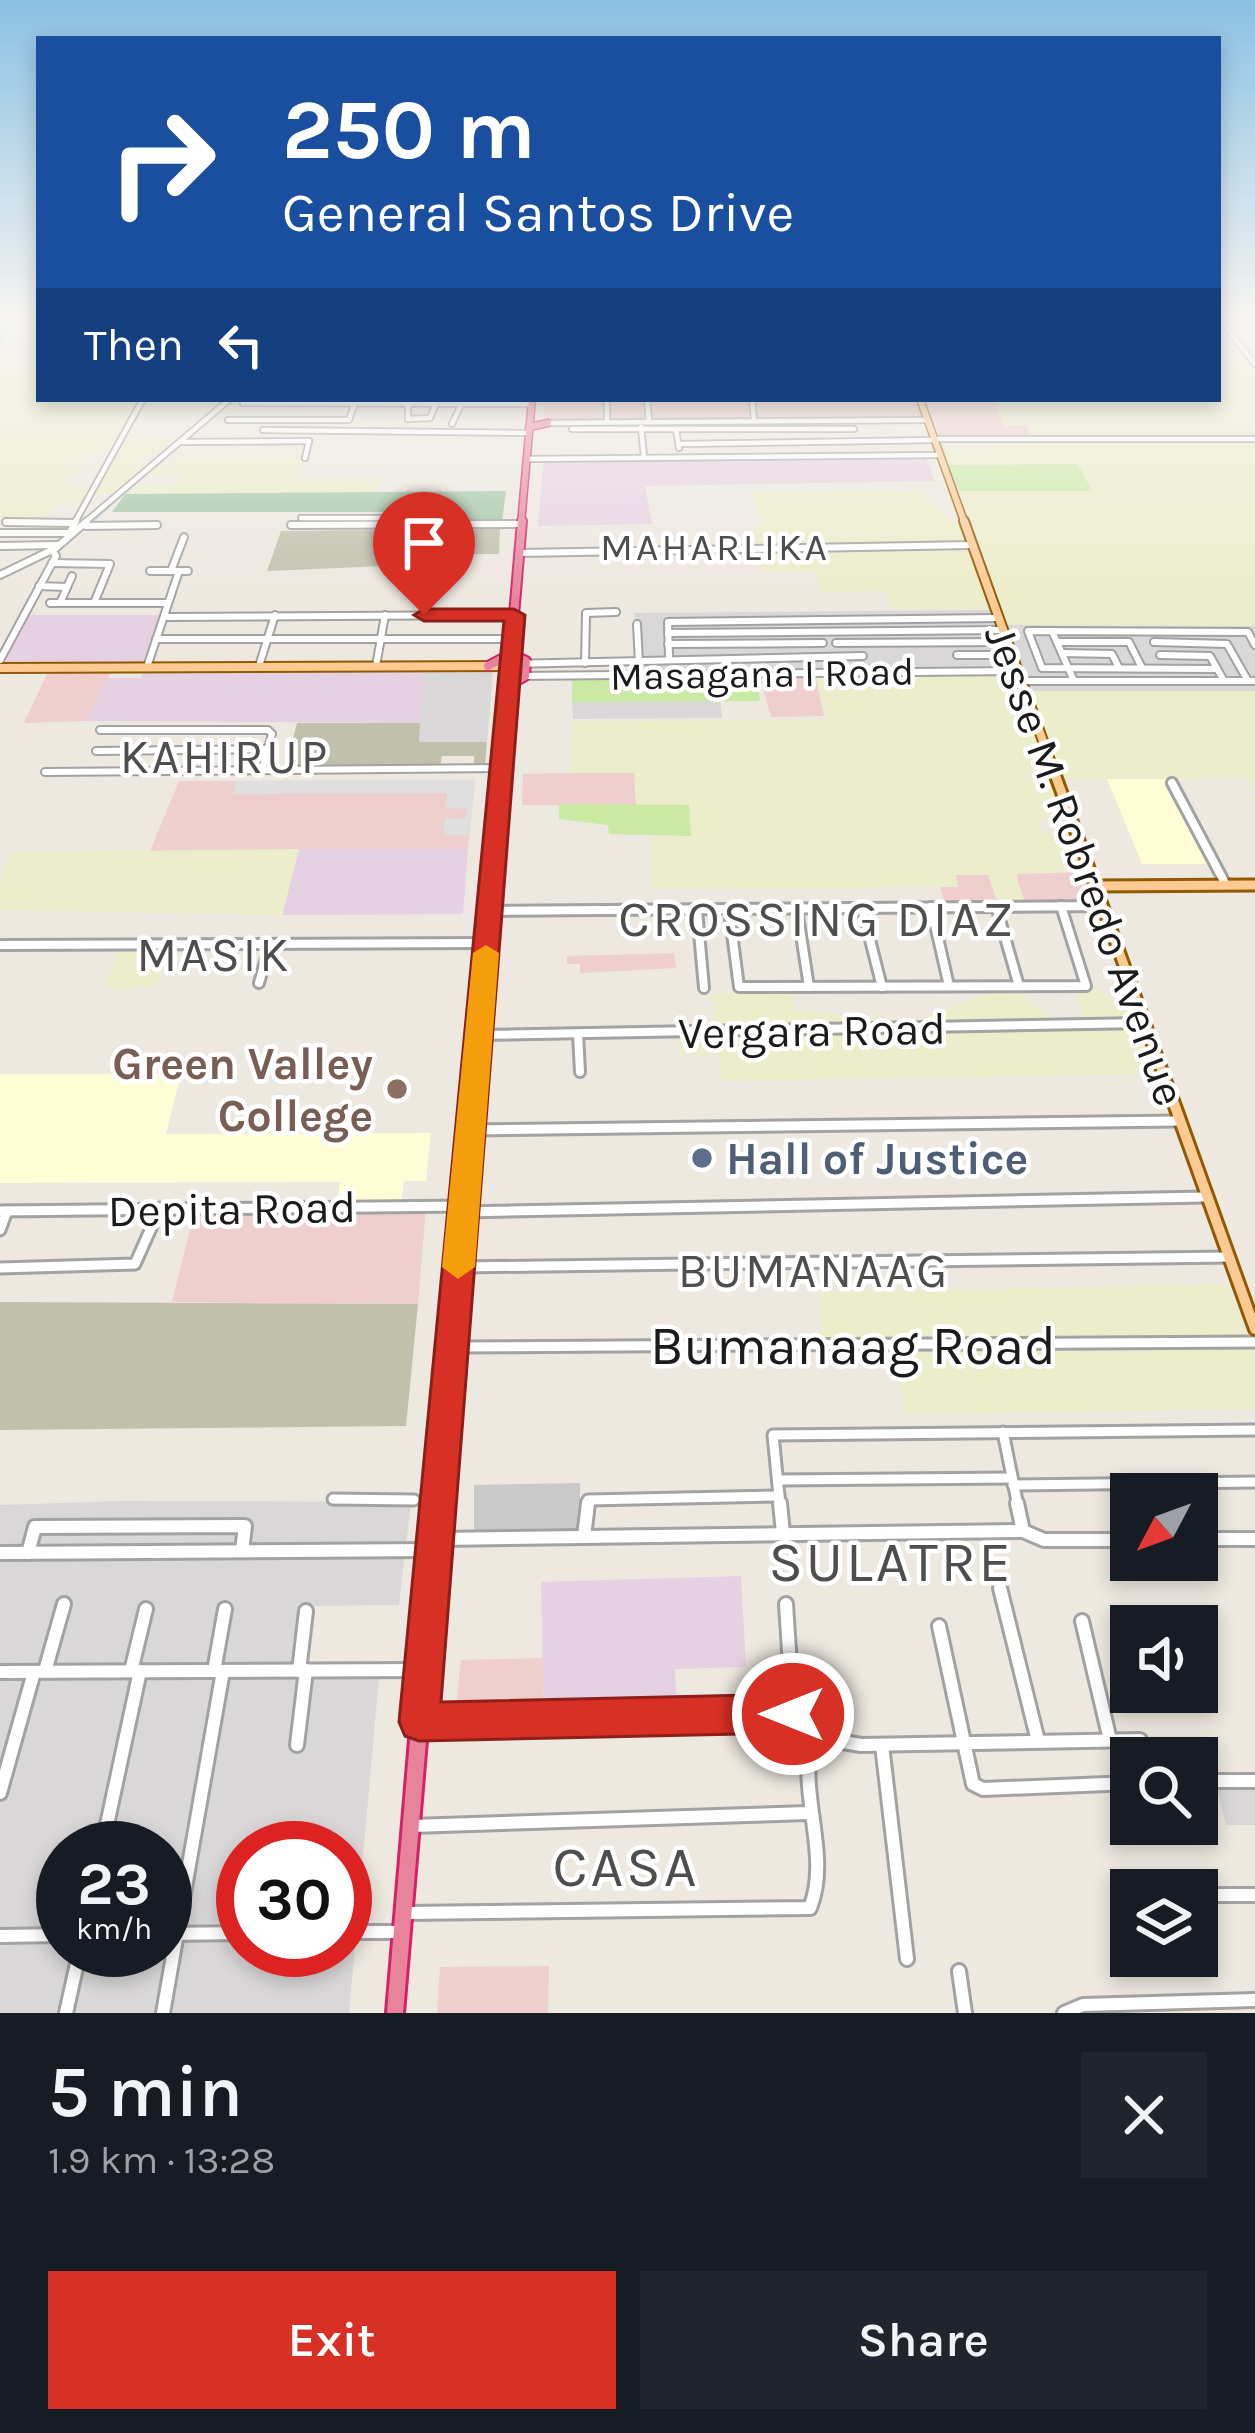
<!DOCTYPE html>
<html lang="en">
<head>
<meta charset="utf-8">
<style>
  body { margin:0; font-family:Karla,sans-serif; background:#20242c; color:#f1f3f6; height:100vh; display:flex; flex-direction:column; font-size:45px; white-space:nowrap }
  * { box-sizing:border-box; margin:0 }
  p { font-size:39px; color:#9ea1a6 }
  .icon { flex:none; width:66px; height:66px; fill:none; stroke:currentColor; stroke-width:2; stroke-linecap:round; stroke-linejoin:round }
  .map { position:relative; height:2013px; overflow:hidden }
  .details { display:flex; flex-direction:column; background:#171b24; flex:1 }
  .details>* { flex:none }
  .hud { position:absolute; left:36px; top:36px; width:1185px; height:366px; border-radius:0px; box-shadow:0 6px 18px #0003; background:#1a4fa0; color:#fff; overflow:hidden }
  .needle { width:78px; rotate:229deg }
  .fabs { position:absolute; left:1110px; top:1473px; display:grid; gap:24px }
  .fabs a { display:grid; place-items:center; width:108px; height:108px; border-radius:0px; background:#171b24; box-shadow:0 6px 18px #0003; font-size:60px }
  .speed { position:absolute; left:36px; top:1821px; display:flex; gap:24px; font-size:60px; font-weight:700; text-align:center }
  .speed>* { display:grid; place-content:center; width:156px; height:156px; border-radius:50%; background:#171b24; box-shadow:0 6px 18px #0003; line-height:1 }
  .speed small { font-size:30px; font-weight:400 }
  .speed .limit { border:18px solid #d22; background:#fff; color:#111 }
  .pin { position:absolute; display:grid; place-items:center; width:102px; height:102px; color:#fff; margin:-123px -51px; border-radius:50% 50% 50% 0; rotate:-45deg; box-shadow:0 0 12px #0007 }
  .pin .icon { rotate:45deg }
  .me { position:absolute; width:132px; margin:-66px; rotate:270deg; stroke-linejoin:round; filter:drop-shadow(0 0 9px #0008) }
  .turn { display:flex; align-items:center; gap:42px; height:252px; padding:0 48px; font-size:54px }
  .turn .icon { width:156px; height:156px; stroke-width:2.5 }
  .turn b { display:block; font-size:84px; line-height:102px }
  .then { display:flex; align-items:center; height:114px; padding:0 48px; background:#0003; gap:24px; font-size:45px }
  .round { display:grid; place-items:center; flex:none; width:126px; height:126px; border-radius:0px; background:#20242c }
  .head { display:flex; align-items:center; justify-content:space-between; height:204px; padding:0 48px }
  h1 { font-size:72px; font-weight:600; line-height:90px }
  .action { display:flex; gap:24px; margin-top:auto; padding:24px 48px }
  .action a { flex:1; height:138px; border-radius:0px; background:#d93025; color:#fff; font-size:48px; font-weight:600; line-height:138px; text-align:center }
  .action a+a { background:#20242c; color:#f1f3f6 }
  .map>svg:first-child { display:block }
</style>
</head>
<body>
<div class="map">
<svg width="1255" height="2013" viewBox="0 0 1255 2013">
  <rect width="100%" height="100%" fill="#ede8e0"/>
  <g fill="#d9d7d8" fill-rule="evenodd">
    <path d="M990,610l21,60 -372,4 -5,-61z"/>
    <path d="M1005,625l250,1v65h-225z"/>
    <path d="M486,668l7,3 -6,71h-69l7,-73z"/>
    <path d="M720,701l2,17 -149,1 -1,-17z"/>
    <path d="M124,1501l287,1 -12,103 -85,1 -7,71h72l-30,336h-349v-508zM63,1848h102v102h-102zM243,1848h102v102h-102z"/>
    <path d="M1216,1785l39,1v39h-29z"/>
  </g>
  <g fill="#efcece">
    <path d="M545,399h372l8,24 -382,-2z"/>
    <path d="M925,399h70l9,27h24l4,12 -93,-1z"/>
    <path d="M49,670h63l-26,51 -62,2z"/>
    <path d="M815,674l9,42 -53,1 -12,-42z"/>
    <path d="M635,772l1,34 -114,-1 1,-31z"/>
    <path d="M475,780l-7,69 -318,2 29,-70z"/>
    <path d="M1083,872l12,30 -70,1 -10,-30z"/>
    <path d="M955,875h34l9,28h-53l-5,-16h18z"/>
    <path d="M674,953l2,15 -96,5v-9h-13v-8z"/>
    <path d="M426,1208l-8,96 -246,-2 23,-93z"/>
    <path d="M543,1658l1,59 -89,1 6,-58z"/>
    <path d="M549,1966l-1,47h-111l3,-46z"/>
  </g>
  <g fill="#e6d1e3">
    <path d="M925,456l10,25 -290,5 7,38 -114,2 6,-67z"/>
    <path d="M25,615h139l-20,49 -142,1z"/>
    <path d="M425,669l-5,54 -334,-2 22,-43h33l3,-8z"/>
    <path d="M299,849h169l-5,65 -181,1z"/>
    <path d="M741,1576l5,91 -71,2 2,44 -133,4 -3,-135z"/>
  </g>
  <g fill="#fffdd6">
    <path d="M1107,779h62l39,85h-66z"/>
    <path d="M0,1074h181l-15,60 265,-1 -5,48h-22l-3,23h-64l3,-22 -340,1z"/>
  </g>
  <path fill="#c9c9c9" d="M580,1483v49l-106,2v-49z"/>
  <g fill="#c1c0ab">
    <path d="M500,529l-1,25h-42l-2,9 -188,8 14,-40z"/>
    <path d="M297,723h123l-1,19h68l-2,23h-11v-9h-32l-2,9 -154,1z"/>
    <path d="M0,1302l418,2 -12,122 -406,4z"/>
  </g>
  <g fill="#ecedca">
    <path d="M1218,320l37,46v72h-223l-4,-12h-24l-9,-27h223z"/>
    <path d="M39,369v30h100l-25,51 -34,3 11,7h-14l5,9 -16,14 24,8 -8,13 -26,1 -11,17 -45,-1v-146z"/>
    <path d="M145,437h23l-1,5 8,2 -35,14 1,6 10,1 -30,27 -25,2 26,-52z"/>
    <path d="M997,439l258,1v186l-250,-1 -47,-134h133l-13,-27 -131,1 -5,-14 56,-7z"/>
    <path d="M178,459h125l-4,19 81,-1 -2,15 -249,2 9,-10h38l4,-9h-33z"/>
    <path d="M923,491l5,13h8l12,16h10l32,89h-99l-6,-18 -64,1 -5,-21h-57l-6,-42 8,-7 -8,-30z"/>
    <path d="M1011,672l54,147 -27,1 4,13 28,1 13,38 -67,2 9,29h-27l-10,-28h-32l2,12 -305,2 -3,-51 41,-1 -2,-31h-53l-2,-33h-64l2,-52 256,-1 -13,-46z"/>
    <path d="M1030,691h225v98l-7,-11 -189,1z"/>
    <path d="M299,849l-17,66 -282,-5v-30l11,-28z"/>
    <path d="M168,951l-9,33 -39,7 -15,-7 15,-32z"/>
    <path d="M1095,988l39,23 22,63 -434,7 -3,-26h-38l-4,-25 39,-1 -4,-35 79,-3 4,19 119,11 85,-31 19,2 34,26 21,1 9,-4v-9l-9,-17z"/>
    <path d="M1228,1284l27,75v50l-349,5 -13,-71h-70l-2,-51z"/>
  </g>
  <g fill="#cae9a3">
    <path d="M1078,464l14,27h-134l-11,-26z"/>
    <path d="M756,675l4,26 -188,1v-25z"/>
    <path d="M559,804l130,1 2,31 -82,-2 -1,-9 -49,-6z"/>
  </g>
  <path fill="#a0c6a4" d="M506,491l-4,31 -78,-6 -1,-4h-311l13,-18z"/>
  <path fill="#dfdfdf" d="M475,780l-6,55h-26l2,-17h21l1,-9 -21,-1 1,-15 -215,1 4,-13z"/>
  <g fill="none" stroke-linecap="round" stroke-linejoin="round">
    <path stroke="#9ed1dc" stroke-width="3" d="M62,547l119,-104"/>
    <path stroke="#9ed1dc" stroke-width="8" d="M0,341l6,-16 -5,-5"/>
    <defs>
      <g id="minor-far4">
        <path d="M1220,320l35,44"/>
        <path d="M607,399v23"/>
        <path d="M647,399l2,22"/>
        <path d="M752,399l2,21"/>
        <path d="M243,403l288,1"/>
        <path d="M408,405v14l22,-1 5,-12"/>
        <path d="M228,420h121l5,-15"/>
        <path d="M545,423l383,-3"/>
        <path d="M452,424l9,-19"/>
        <path d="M641,427l3,30"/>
        <path d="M572,429h104"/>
        <path d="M263,430l266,3"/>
        <path d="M934,439h321"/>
        <path d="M182,442l127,-1"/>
        <path d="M679,444l255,-4"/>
        <path d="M679,448l-3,-19h178"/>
        <path d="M305,458l4,-17"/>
        <path d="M527,459l411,-4"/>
        <path d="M301,518h110l2,6"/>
        <path d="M6,522l68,1"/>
        <path d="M74,524l69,-125"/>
        <path d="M83,524l147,-125"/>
        <path d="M412,524h109"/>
      </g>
      <g id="minor-far3">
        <path d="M6,522l68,1"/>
        <path d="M291,525l230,-1"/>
        <path d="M86,526l71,-1"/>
        <path d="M0,533h70"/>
        <path d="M69,534l7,-13"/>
        <path d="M0,546l58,-1"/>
        <path d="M519,553l452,-8"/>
        <path d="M52,563l58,1 -16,39"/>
        <path d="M150,571h38"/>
        <path d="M171,571l13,-34"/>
        <path d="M0,575l56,-27 31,-27"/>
        <path d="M39,586l28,1"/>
        <path d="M50,603h117"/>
        <path d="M60,603l12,-27"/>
        <path d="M166,617l348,-2"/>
        <path d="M637,624l2,39"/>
        <path d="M1052,631l22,50"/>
        <path d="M668,633l334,-3"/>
        <path d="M156,639h356"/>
        <path d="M1057,642h72l13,26"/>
        <path d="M1154,642l73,2 21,37"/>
        <path d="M836,643l170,-1"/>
        <path d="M668,644l155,-1"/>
        <path d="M1062,653l50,1 7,14"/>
        <path d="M957,655h53"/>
        <path d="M1160,655l50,1 14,25"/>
        <path d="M669,656l-1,-34 329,-4"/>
        <path d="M0,660l56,-104 -4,-6"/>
        <path d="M585,663l1,-50 30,-1"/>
        <path d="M510,664l353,-8"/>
        <path d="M259,666l16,-51"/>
        <path d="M376,666l9,-51"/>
        <path d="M147,667l32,-96"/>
        <path d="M1217,669l-175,-1 -14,-37 220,1 7,13"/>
        <path d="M519,676l497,-5"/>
        <path d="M1019,681h236"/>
        <path d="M100,730h168l4,4 -10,35"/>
        <path d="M96,751l172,-2"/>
        <path d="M45,772l455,-4"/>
      </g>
      <g id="minor-far2">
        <path d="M1172,783l54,102"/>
        <path d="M996,906l23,80"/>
        <path d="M931,907l18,79"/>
        <path d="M862,908l20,79"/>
        <path d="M797,909l12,78"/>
        <path d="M697,910l7,78"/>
        <path d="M729,910l10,77 347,-1 -25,-80"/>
        <path d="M490,911l612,-5"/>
        <path d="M0,945l485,-2"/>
        <path d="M259,983l11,-39"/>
        <path d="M578,1034l2,38"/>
        <path d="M480,1035l664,-12"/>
      </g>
      <g id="minor-far1">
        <path d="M471,1130l707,-9"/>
        <path d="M0,1211l465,-5"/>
        <path d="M464,1212l741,-15"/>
        <path d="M0,1230l7,-19"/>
        <path d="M460,1267l769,-10"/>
        <path d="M0,1268l135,-4 25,-56"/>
        <path d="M452,1347l803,-5"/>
        <path d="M1003,1432l15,74"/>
        <path d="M778,1480l234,-2"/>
        <path d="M1013,1485l242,-3"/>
        <path d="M333,1499l81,1"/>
        <path d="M587,1506l1,-6 191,-4"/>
        <path d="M780,1506l-7,-71 482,-5"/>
      </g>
      <g id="minor">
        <path d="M780,1503l3,30"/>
        <path d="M1017,1503l6,28"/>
        <path d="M584,1537l4,-34"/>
        <path d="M438,1539l585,-8 21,9h87"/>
        <path d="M1197,1539h58"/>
        <path d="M0,1553l430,-3"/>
        <path d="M28,1553l7,-26 210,-1 -3,25"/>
        <path d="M1000,1588l38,153"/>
        <path d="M786,1604l7,109"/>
        <path d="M1082,1621l28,119"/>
        <path d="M939,1626l34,158 10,5 148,-6"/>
        <path d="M45,1671l19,-67"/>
        <path d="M131,1671l15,-62"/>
        <path d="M214,1671l11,-62"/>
        <path d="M299,1671l7,-60"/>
        <path d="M0,1672l424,-2"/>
        <path d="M421,1722l372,-9 32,26 36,6 279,-5"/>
        <path d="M297,1745l9,-75"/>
        <path d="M882,1745l25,214"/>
        <path d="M1197,1781h58"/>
        <path d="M0,1793l34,-121"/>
        <path d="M412,1826l396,-13"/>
        <path d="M102,1848l38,-177"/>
        <path d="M1197,1895h58"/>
        <path d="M405,1913l405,-5c22,-55 -15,-118 4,-175"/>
        <path d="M345,1932h55"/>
        <path d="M165,1934l78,-1"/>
        <path d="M0,1936l63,-1"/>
        <path d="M959,1971l6,42"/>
        <path d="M66,2013l14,-63"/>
        <path d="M163,2013l60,-342"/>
        <path d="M1064,2013l19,-8 172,-5"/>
      </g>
      <path id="major-far3" d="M920,399l45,125"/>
      <g id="major-far2">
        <path d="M964,521l93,259"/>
        <path d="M0,668l510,-2"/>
      </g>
      <g id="major-far1">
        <path d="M1056,777l117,324"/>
        <path d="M1095,886l160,-1"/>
      </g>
      <path id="major" d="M1172,1098l83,231"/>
      <g id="highway-far4">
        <path d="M529,427l19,-4"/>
        <path d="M521,524l11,-125"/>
      </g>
      <g id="highway-far3">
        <path d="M488,666l23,-12"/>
        <path d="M508,686l17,-10 1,-15 -15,-7"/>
        <path d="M500,780l22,-259"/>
      </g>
      <path id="highway-far2" d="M472,1101l28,-324"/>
      <path id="highway-far1" d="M438,1506l35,-408"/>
      <path id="highway" d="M395,2013l43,-510"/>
    </defs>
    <use href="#minor-far4" stroke="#a2a2a2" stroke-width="8"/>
    <use href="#minor-far3" stroke="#a2a2a2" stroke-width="10"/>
    <use href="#minor-far2" stroke="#a2a2a2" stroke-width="14"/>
    <use href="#minor-far1" stroke="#a2a2a2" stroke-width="15"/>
    <use href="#minor" stroke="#a2a2a2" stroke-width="18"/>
    <use href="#major-far3" stroke="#915900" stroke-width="9"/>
    <use href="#major-far2" stroke="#915900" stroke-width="12"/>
    <use href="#major-far1" stroke="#915900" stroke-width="15"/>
    <use href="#major" stroke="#915900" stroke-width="16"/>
    <use href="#highway-far4" stroke="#d7206a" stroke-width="9"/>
    <use href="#highway-far3" stroke="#d7206a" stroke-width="12"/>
    <use href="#highway-far2" stroke="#d7206a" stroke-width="16"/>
    <use href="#highway-far1" stroke="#d7206a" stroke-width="18"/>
    <use href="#highway" stroke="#d7206a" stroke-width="22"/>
    <use href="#minor-far4" stroke="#fff" stroke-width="4.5"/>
    <use href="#minor-far3" stroke="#fff" stroke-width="6"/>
    <use href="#minor-far2" stroke="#fff" stroke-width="8"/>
    <use href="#minor-far1" stroke="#fff" stroke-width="9"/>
    <use href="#minor" stroke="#fff" stroke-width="12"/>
    <use href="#major-far3" stroke="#fdca94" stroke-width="6"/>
    <use href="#major-far2" stroke="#fdca94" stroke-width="8"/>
    <use href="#major-far1" stroke="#fdca94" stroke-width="9"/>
    <use href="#major" stroke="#fdca94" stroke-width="10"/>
    <use href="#highway-far4" stroke="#e7849c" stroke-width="6"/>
    <use href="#highway-far3" stroke="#e7849c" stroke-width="8"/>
    <use href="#highway-far2" stroke="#e7849c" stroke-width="10"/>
    <use href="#highway-far1" stroke="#e7849c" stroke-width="12"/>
    <use href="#highway" stroke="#e7849c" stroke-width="16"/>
  </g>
  <linearGradient id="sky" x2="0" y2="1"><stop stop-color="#8ac0e3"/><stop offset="0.53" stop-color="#f7f5f1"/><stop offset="1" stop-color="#f7f5f1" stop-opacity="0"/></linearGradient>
  <rect width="1255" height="602" fill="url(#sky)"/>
  <path fill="#d93025" stroke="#8d1f18" stroke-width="3" d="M514,609l11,6 -84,1087 352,-8 14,6 6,14 -6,13 -14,6 -374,8 -14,-5 -6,-14 105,-1101h-80l-10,-6 10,-6z"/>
  <path fill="#f59e0b" d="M486,945l13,8 -24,314 -17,12 -16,-12 31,-314z"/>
  <circle fill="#8d6e63" stroke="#fff" stroke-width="4.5" cx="397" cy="1089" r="12"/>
  <circle fill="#5c6f8a" stroke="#fff" stroke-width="4.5" cx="702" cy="1158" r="12"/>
  <g text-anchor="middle" stroke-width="9" stroke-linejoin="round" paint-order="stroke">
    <g font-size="39" letter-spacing="3" fill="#4e4e4e" stroke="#fff">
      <text x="715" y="560">MAHARLIKA</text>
    </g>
    <g font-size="39" fill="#1b1b1b" stroke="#fff">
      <text transform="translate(762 673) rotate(-1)" y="14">Masagana I Road</text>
    </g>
    <g font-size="45" fill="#1b1b1b" stroke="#fff">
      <text transform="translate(1086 865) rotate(70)" y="16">Jesse M. Robredo Avenue</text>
      <text transform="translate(812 1030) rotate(-1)" y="16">Vergara Road</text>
      <text transform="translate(232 1208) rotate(-1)" y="16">Depita Road</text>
    </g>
    <g font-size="45" font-weight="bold" fill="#785e54" stroke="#fff" text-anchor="end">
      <text x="373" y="1079">Green Valley<tspan x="373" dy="52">College</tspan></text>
    </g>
    <g font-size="45" font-weight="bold" fill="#4e5e75" stroke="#fff" text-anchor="start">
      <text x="726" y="1174">Hall of Justice</text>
    </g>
    <g font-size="48" letter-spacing="3" fill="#4e4e4e" stroke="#fff">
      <text x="225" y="773">KAHIRUP</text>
      <text x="214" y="971">MASIK</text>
      <text x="814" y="1287">BUMANAAG</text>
    </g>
    <g font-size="51" letter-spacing="3" fill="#4e4e4e" stroke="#fff">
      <text x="817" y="936">CROSSING DIAZ</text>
    </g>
    <g font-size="54" fill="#1b1b1b" stroke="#fff">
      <text x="853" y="1364">Bumanaag Road</text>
    </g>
    <g font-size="57" letter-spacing="3" fill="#4e4e4e" stroke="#fff">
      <text x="891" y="1581">SULATRE</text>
      <text x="626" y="1886">CASA</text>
    </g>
  </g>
</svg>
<div class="fabs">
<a><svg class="needle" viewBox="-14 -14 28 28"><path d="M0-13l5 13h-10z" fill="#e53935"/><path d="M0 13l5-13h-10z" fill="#9ea1a6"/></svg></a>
<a><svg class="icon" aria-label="sound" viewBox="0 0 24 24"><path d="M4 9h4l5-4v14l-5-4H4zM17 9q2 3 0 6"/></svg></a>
<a><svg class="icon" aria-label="search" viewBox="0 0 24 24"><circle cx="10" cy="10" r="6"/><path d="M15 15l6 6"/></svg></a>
<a><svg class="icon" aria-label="layers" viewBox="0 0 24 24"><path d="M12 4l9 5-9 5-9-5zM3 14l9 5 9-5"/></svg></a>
</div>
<div class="speed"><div>23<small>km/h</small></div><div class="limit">30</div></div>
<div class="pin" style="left:424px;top:615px;background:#d93025"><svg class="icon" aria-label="arrive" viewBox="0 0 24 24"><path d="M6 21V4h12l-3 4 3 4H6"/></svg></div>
<svg class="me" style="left:793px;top:1714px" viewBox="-20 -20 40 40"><circle r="17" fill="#d93025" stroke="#fff" stroke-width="3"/><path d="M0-11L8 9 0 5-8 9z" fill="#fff"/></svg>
<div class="hud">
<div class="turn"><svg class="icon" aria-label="right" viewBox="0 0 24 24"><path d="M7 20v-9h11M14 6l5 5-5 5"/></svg><div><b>250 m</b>General Santos Drive</div></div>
<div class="then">Then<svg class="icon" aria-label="left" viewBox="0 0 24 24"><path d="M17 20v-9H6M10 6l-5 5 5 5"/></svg></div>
</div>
</div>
<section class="details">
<div class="head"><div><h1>5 min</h1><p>1.9 km · 13:28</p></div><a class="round"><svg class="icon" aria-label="close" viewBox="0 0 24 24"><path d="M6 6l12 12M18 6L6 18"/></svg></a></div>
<div class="action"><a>Exit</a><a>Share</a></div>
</section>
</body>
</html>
